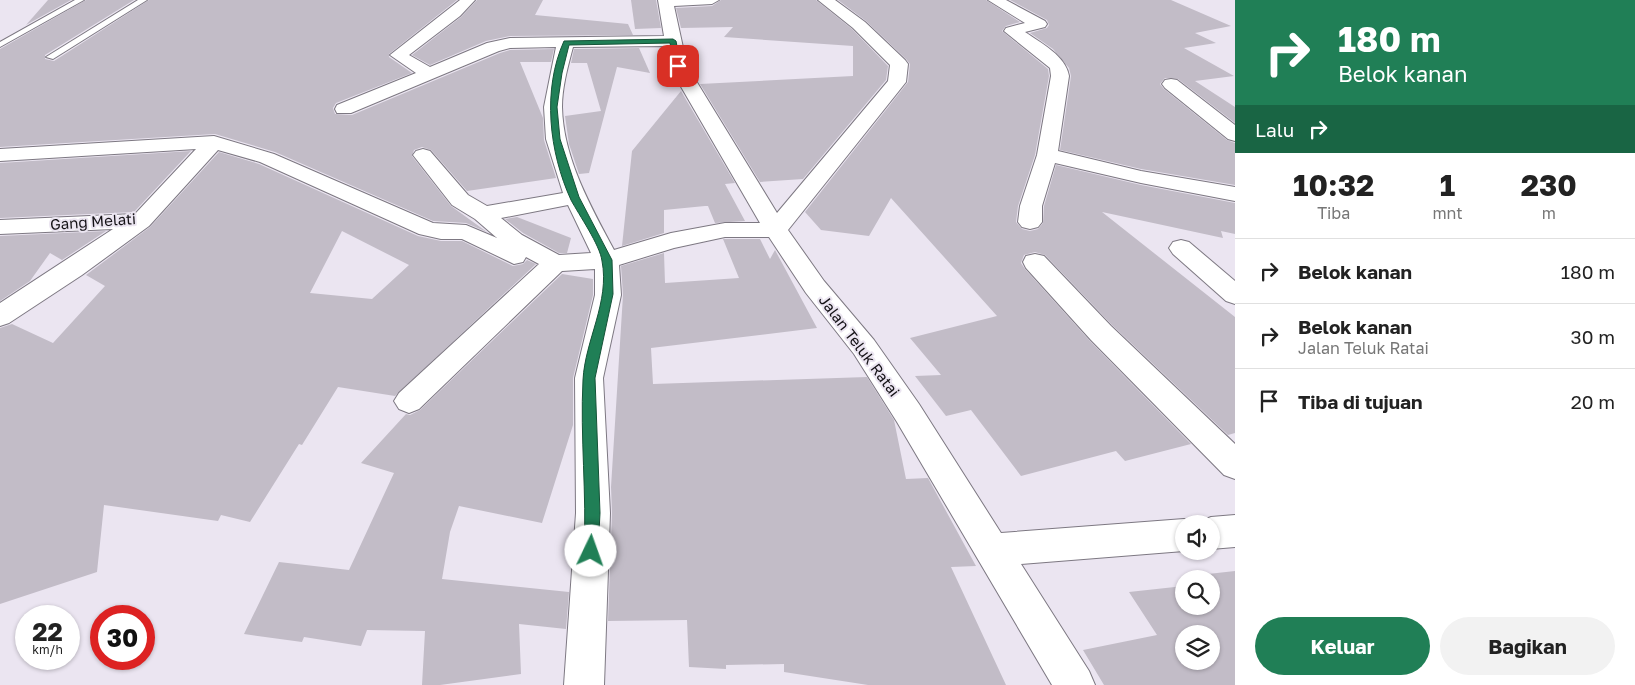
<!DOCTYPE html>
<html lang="id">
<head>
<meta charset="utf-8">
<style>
  body { margin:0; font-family:"Golos Text",sans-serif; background:#f2f2f2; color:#222; height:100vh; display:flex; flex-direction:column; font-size:19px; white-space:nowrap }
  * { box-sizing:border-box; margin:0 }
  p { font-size:16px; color:#767676 }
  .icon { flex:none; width:28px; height:28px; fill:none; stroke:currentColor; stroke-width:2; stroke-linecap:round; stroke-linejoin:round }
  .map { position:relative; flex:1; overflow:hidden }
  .side { display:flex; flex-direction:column; background:#fff; width:400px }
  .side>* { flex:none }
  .hud { background:#207f56; color:#fff; overflow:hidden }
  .fabs { position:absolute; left:1175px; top:515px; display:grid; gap:10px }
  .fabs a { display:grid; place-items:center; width:45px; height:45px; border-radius:50%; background:#fff; box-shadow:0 1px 4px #0004; font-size:25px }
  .speed { position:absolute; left:15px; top:605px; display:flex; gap:10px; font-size:25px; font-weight:700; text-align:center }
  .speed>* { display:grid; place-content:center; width:65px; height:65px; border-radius:50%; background:#fff; box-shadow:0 1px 4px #0004; line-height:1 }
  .speed small { font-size:12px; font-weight:400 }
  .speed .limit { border:8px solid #d22; background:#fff; color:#111 }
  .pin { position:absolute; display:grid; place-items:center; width:42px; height:42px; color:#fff; margin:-21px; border-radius:10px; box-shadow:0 2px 8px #0006 }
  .me { position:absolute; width:55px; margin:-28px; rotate:3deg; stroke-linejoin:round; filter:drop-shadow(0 0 4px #0008) }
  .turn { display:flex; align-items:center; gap:18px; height:105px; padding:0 20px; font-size:22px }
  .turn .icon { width:65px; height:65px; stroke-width:2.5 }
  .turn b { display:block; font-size:35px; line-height:42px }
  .then { display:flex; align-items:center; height:48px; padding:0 20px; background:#0003; gap:10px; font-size:19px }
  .eta { display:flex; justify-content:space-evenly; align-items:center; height:85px; text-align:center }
  .eta b { font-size:30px; font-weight:700; line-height:35px }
  .action { display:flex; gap:10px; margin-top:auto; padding:10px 20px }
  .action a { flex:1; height:58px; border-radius:30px; background:#207f56; color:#fff; font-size:20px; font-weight:700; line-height:58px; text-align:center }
  .action a+a { background:#f2f2f2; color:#222 }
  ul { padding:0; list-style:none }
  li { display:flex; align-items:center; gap:15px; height:65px; padding:0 20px; border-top:1px solid #e0e0e0 }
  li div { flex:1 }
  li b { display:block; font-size:19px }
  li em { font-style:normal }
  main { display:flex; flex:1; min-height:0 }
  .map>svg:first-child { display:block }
</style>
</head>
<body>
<main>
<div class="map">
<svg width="1235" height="685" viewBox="0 0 1235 685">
  <rect width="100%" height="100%" fill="#ebe5f1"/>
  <g fill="#c2bcc7" fill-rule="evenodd">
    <path d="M48,0h23l-45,25z"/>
    <path d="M86,0h48l-89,55v4l9,2 95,-61h308l-68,54v3l23,16 -76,30 -3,5 2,6 17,1 148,-62 10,-3 44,-1 -3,13h-31l23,56 1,22 12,38 -89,13 -36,-41 -9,-3 -8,3 -2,6 39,50 36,26 -21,-9 -33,-2 -158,-69 -60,-18 -215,13v-98z"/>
    <path d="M477,0h66l-8,15 93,9 5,11 -123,1 -24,5 -56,24 -18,-10 49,-38z"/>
    <path d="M631,0h25l5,28 -26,1z"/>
    <path d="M721,0h95l36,29 36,37 -2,14 -83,99 -43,3 -60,-98 153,-8v-30l-129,-9 9,-10 -52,1 -5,-20 36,-2z"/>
    <path d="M838,0h148l34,22 -14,4 -4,5 46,38 1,7 -14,79 -17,51 -2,16 6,7 8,2 8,-2 5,-6 1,-17 12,-41 85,20 94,18v31l-14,-3 2,7 -121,-26 133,105v116l-7,2 -116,-110 -67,-70 -10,-3 -11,3 -3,8 4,6 65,72 101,103 -66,17 -9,-10 -95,25 -50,-66 -25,6 -31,-40 26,-1 -31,-37 87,-22 -106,-118 -22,38 -48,-6 -16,-18 103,-130 2,-18 -4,-5 -40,-38z"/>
    <path d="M1010,0h161l60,26 -36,7 21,10 -32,5 50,28 -39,5 40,26v16l-57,-44 -13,-1 -5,6 4,5 63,51 8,3v42l-94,-16 -81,-19 11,-74 -2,-8 -16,-19 -23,-16 17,-5 2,-3 -2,-5z"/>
    <path d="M639,48l11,25 -33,-6 -28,106 -10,1 -10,-30 -4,-28 36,-5 -14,-48h-16l3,-14z"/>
    <path d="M681,91l54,92 -10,1 20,37 -30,2 -7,-17h-3l-41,4v23l-42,13 10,-95z"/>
    <path d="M191,151l-57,61 -134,6v-55z"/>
    <path d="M219,152l40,12 159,72 23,5h21l51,25 10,-2 4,-4 9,4 -141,132 -57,-9 -36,58 -3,-1 -49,78 -29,-7 -3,6 -114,-16 -7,67 -97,32v-276l12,-4 41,19 52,-57 -19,-11 64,-48zM342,231l67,34 -37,34 -62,-6z"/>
    <path d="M517,217l54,21 -4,15h-8l-36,-20 -18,-14z"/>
    <path d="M106,231l-44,29 -12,-7 -20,28 -30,20v-65z"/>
    <path d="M723,239h37l10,20 5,-9 42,78 -166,20 2,36 214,-7 27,43 12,59 22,-1 48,88 -25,1 55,118h-138l-84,-13v-8l-58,1v4l-37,-2 -2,-47 -79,1 4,-108 -1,-26 12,-192 -2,-29 43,-13 1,30 74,-5z"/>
    <path d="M562,274l31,5v16l-20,83v47l-31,98 -83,-17 -9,26 -8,47 127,13 -3,37 -47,-5 2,50 -81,11h-18l3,-54 -58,-1 -6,16 -57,-9 -2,5 -58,-8 35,-72 70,8 45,-97 -33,-10 45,-49 4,1 10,-5z"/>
    <path d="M1235,571v114h-131l-21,-35 74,-15 -28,-43 55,-6v20h27v-27h-19l-2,-3zM1184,634h27v27h-27z"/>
  </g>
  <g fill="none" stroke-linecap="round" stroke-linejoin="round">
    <defs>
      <g id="service">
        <path d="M75,0h9l-84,47v-5z"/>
        <path d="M138,0h9l-94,59 -7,-2z"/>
      </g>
      <g id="minor">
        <path d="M460,0h15l-15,16 -51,39 21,12 57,-24 23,-5 154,-2 -6,-36h61l-7,4 -38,2 13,60 90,147 111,-132 2,-16 -37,-37 -35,-28h17l30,22 40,38 3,4 -2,18 -118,148 36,51 50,59 45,64 82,129 183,-14 12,5h-12v27l-163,13 68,107 6,14h-43l-155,-263 -43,-68 -48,-61 -37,-56h-44l-51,11 -55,17 2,30 -18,83 7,135 -6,172h-40l12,-172 -1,-135 20,-83v-26l-33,2 -143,138 -10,4 -10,-4 -5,-8 5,-8 140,-129 -13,-7 -3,5 -9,2 -52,-25h-21l-22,-5 -159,-72 -42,-12 -69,76 -67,49 -73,48 -9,3v-23l113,-74 -113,5v-14l135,-6 61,-65 -196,12v-12l214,-13 60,18 159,69 33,2 31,13 -22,-19 -23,-14 -39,-50 3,-4 7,-2 7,2 38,44 19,11 76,-13 -17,-54 -2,-32 12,-60 -46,1 -11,3 -148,62h-14l-2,-4 2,-4 79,-32 -26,-18zM666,46l3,20 91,157h-35l-54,10 -57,17c-23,-43 -51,-92 -52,-143 0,-20 6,-41 11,-60zM568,205l23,48 -32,2 -37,-20 -21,-17z"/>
        <path d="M988,0h18l39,21 2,3 -2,3 -20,5c16,11 41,24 44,44l-11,75 83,20 94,16v14l-94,-18 -86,-20 -13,43v16l-4,5 -8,2 -8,-2 -4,-5 2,-16 17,-51 14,-79 -1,-8 -46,-37 2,-3 19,-5z"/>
        <path d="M1171,79l6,1 58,45v16l-7,-2 -63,-51 -3,-4 3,-4z"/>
        <path d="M1181,240l8,2 46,39v23l-9,-3 -53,-47 -4,-6 4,-6z"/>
        <path d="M1035,254l9,2 67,70 124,118v35l-11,-4 -133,-135 -65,-72 -3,-6 3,-6z"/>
        <path d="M1235,515v32l-24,2v-25h-13l1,-2 12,-5z"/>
      </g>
    </defs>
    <use href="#service" stroke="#7d7882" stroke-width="2"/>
    <use href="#minor" stroke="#7d7882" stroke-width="2"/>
    <use href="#service" fill="#fff" fill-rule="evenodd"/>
    <use href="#minor" fill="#fff" fill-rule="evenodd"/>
  </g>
  <path fill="#207f56" stroke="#155338" d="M673,39l3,2 5,27 -6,-2 -5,-23 -101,2 -7,28 -5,34 3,32 19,58 33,63 1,34 -18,84 5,135 -2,38 -2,5 -5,2 -5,-2 -2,-5c3,-57 -4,-114 -1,-171 2,-40 27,-78 19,-119 -2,-16 -23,-46 -31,-61 -22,-48 -29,-110 -7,-159z"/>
  <g text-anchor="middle" stroke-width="4" stroke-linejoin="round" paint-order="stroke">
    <g font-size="15" fill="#141216" stroke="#ebe5f1">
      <text transform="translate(93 222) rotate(-4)" y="5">Gang Melati</text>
      <text transform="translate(859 346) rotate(53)" y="5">Jalan Teluk Ratai</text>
    </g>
  </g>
</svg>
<div class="fabs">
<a><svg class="icon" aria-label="sound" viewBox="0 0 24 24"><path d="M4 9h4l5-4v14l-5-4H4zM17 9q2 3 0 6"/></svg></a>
<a><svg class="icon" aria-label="search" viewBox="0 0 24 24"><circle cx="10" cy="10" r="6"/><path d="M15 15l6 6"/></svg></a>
<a><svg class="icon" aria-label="layers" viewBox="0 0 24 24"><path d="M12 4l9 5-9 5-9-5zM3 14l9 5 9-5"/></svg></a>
</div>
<div class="speed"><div>22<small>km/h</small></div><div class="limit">30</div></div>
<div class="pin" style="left:678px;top:66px;background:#d93025"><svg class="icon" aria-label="arrive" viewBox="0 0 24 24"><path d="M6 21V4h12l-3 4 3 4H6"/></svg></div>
<svg class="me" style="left:591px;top:551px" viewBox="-20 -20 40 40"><circle r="19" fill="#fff"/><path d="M0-13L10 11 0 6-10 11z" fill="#207f56"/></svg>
</div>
<section class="side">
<div class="hud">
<div class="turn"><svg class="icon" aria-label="right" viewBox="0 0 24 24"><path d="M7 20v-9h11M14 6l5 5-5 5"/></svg><div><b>180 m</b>Belok kanan</div></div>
<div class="then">Lalu<svg class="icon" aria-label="right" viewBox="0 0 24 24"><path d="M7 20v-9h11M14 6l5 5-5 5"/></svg></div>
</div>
<div class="eta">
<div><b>10:32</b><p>Tiba</p></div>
<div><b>1</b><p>mnt</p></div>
<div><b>230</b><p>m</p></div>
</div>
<ul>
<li><svg class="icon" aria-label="right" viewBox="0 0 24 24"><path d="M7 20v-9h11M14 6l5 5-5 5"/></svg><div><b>Belok kanan</b></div><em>180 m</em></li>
<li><svg class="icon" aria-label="right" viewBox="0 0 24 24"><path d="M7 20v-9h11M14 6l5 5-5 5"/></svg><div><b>Belok kanan</b><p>Jalan Teluk Ratai</p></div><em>30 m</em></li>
<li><svg class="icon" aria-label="arrive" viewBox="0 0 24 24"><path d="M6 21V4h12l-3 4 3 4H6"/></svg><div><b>Tiba di tujuan</b></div><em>20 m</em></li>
</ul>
<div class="action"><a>Keluar</a><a>Bagikan</a></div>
</section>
</main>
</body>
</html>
